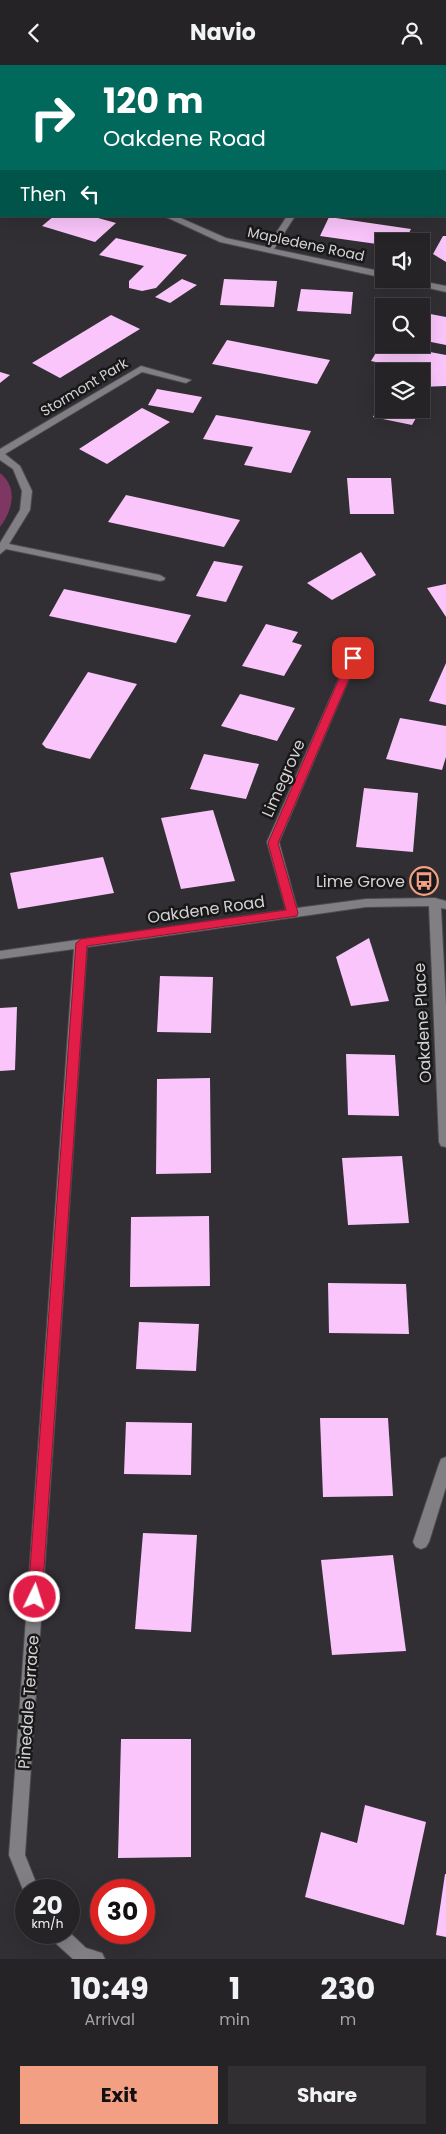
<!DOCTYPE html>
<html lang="en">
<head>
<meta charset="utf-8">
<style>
  body { margin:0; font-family:Poppins,sans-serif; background:#312f32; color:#f1f3f6; height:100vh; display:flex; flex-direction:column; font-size:19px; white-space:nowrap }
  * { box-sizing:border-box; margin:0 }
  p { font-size:16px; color:#a3a4a7 }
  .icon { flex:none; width:28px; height:28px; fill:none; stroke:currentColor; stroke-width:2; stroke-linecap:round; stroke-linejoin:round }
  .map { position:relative; height:1894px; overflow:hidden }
  .side { display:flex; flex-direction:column; background:#252326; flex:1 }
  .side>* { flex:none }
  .top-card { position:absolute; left:0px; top:0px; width:446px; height:152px; box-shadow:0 5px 20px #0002,0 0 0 1px #424043; background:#00695c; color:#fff; overflow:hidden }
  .tools { position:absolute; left:375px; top:168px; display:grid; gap:10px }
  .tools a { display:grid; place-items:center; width:55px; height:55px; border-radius:0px; background:#252326; box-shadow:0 5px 20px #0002,0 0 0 1px #424043; font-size:25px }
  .speed { position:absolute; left:15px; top:1814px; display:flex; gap:10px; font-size:25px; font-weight:700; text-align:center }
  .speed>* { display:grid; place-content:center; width:65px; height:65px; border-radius:50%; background:#252326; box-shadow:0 5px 20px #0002,0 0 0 1px #424043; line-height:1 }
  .speed small { font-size:12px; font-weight:400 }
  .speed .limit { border:8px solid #d22; background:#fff; color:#111 }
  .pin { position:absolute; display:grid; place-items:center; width:42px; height:42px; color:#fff; margin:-21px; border-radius:10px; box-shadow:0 2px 8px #0006 }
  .me { position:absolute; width:55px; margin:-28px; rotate:4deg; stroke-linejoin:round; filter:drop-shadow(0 0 4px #0008) }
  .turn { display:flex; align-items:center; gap:18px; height:105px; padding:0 20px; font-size:22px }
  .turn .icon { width:65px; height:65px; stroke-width:2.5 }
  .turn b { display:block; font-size:35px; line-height:42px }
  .then { display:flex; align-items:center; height:48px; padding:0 20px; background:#0003; gap:10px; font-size:19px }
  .eta { display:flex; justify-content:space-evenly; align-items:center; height:85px; text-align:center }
  .eta b { font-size:30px; font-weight:700; line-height:35px }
  .action { display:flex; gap:10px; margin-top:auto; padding:10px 20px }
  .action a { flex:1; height:58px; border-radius:0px; background:#f39f83; color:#111; font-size:20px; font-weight:700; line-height:58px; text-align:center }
  .action a+a { background:#312f32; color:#f1f3f6 }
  header { display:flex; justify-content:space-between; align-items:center; height:65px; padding:0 20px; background:#252326; font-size:22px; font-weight:700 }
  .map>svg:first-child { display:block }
</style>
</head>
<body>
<header><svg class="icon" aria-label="back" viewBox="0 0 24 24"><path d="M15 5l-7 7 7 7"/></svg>Navio<svg class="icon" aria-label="person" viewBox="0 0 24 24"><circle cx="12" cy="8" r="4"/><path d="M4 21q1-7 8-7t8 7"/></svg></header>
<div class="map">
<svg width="446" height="1894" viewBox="0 0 446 1894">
  <rect width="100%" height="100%" fill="#312f33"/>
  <path fill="#7d3762" d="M0,408c18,14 13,37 0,54z"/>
  <g fill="#fac5fb">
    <path d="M54,151h37l25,7 -21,19 -53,-16z"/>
    <path d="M329,152l82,12 -6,12h-21v4l-64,-9z"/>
    <path d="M443,171h3v26l-13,-8z"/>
    <path d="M116,173l71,17 -31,33 -14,3 -13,-3v-7l15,-15 -45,-11z"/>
    <path d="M182,214l15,6 -27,18 -15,-6z"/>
    <path d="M224,214l53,2 -3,26 -54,-2z"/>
    <path d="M301,224l52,3 -2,22 -54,-3z"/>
    <path d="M425,248l21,4v28l-25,-5v-20z"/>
    <path d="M111,250l29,14 -80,49 -28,-15z"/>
    <path d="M227,275l51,10 52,10 -13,24 -105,-20z"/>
    <path d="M382,278l64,12v31l-25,1v-16h-28l2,-5 -24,-5z"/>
    <path d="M0,307l10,3 -10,8z"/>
    <path d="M157,324l45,8 -9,16 -45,-8z"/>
    <path d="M384,333v11h37l-9,16 -39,-8z"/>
    <path d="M142,343l28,14 -63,42 -28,-15z"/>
    <path d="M216,350l95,16 -20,42 -47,-8 9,-18 -50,-8z"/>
    <path d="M347,413h44l3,36h-44z"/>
    <path d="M126,430l114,25 -16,27 -116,-25z"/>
    <path d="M361,487l15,23 -44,25 -25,-17z"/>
    <path d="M214,496l29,5 -17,36 -30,-6z"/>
    <path d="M446,519v33l-19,-29z"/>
    <path d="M64,524l63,13 64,13 -15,28 -127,-27z"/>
    <path d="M266,559l32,8 -6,10 10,3 -18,31 -42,-10z"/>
    <path d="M446,598v42l-17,-4z"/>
    <path d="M88,607l49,12 -47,75 -44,-11 -4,-4z"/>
    <path d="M240,629l55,14 -18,33 -56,-15z"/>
    <path d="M400,653l46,8v31l-4,13 -56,-11z"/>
    <path d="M204,689l55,10 -13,35 -56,-10z"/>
    <path d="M364,723l54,5 -5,59 -57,-5z"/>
    <path d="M213,745l22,71 -54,8 -20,-71z"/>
    <path d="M103,792l11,36 -96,16 -8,-36z"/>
    <path d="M369,873l20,63 -38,5 -15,-49z"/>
    <path d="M160,911l53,1 -2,56 -54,-1z"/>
    <path d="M17,942l-2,63 -15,1v-63z"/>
    <path d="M346,989l49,1 4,61 -51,-1z"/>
    <path d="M210,1013l1,95 -55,1 1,-95z"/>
    <path d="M402,1091l7,67 -61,2 -6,-67z"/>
    <path d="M209,1151l1,70 -80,1 1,-70z"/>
    <path d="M328,1218l78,1 3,50 -80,-1z"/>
    <path d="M139,1257l60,2 -3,47 -60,-2z"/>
    <path d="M320,1353h68l5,78 -70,1z"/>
    <path d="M126,1357l66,1 -1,52 -67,-1z"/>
    <path d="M143,1468l54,2 -6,97 -56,-3z"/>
    <path d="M393,1490l13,96 -74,4 -11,-95z"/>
    <path d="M121,1674h70v118l-73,1z"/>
    <path d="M365,1740l61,17 -22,103 -99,-28 16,-65 36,11z"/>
    <path d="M445,1809h1v63l-10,-2z"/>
  </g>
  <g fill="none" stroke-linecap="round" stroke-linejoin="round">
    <defs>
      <g id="street">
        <rect x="384" y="0" width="8" height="1"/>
        <rect x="0" y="76" width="1" height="4"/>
        <path d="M164,151h12l50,22 41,9 20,-31h8l-21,33 110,23v6l-164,-36z"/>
        <path d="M396,214h15l35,7v6l-49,-11z"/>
        <path d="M141,301l50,14 -5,3 -44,-11 -137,82 15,12 12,25 -2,19 -21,34 151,31 5,3 -1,2 -4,1 -154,-32 -6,5v-11l20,-33 2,-19 -9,-22 -13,-9v-11z"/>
        <path d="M353,590l5,3 -79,184 18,66 69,-9 69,-1 11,3v8l-5,-1 5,98v141l-5,-1 -2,-4 -10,-236 -63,1 -279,40 -62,908 14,35h-13v7l-17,-42 65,-906 -74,10v-8l286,-41 -19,-68 81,-184z"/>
        <path d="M446,1392v30l-17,55 -3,5 -5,2 -5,-2 -3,-5 26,-78 2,-5z"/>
        <path d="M69,1867l17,16 16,5 3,6h-32l-22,-20 -3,-6z"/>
      </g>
    </defs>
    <use href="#street" stroke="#4d4b4f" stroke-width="2"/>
    <use href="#street" fill="#817f83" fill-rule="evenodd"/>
  </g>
  <path fill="#e11d48" stroke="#92132f" d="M353,590l5,3 -80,185 20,70 -1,3 -210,30 -45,651 -2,5 -5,2 -5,-2 -2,-5 48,-654 5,-4 205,-29 -18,-67 80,-185z"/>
  <defs>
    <symbol id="bus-ring" viewBox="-11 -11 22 22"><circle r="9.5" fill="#181819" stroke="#f39f83" stroke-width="1.5"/><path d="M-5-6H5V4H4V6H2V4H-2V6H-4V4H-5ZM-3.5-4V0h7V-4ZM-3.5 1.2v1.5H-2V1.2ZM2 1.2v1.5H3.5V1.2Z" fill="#f39f83"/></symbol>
  </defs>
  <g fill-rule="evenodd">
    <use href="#bus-ring" x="408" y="800" width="32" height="32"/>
  </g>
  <g text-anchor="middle" stroke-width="5" stroke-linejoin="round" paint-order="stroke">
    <g font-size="14" fill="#d4d2d5" stroke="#181819">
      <text transform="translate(306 179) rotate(12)" y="5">Mapledene Road</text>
      <text transform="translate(84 322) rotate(-31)" y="5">Stormont Park</text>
    </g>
    <g font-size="16" fill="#d4d2d5" stroke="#181819">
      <text transform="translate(283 713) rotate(-66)" y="6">Limegrove</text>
      <text transform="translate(206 844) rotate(-8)" y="6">Oakdene Road</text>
      <text transform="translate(422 958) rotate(-93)" y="6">Oakdene Place</text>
      <text transform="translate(28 1637) rotate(-86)" y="6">Pinedale Terrace</text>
    </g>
    <g font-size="16" fill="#d4d2d5" stroke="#181819" text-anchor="end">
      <text x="405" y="822">Lime Grove</text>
    </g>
  </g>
</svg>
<div class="tools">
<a><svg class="icon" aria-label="sound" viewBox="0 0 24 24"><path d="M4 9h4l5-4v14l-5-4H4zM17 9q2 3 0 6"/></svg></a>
<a><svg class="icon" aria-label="search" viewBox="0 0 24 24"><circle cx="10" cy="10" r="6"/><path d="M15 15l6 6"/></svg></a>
<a><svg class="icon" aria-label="layers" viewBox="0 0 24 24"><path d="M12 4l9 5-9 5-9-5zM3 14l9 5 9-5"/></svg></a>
</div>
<div class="speed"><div>20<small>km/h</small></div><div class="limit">30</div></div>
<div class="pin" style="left:353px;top:593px;background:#d93025"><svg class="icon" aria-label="arrive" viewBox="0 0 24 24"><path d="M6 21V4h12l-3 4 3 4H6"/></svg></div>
<svg class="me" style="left:35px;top:1532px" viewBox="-20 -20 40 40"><circle r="17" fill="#e11d48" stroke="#fff" stroke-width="3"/><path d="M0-11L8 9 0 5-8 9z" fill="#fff"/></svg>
<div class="top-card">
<div class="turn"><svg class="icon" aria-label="right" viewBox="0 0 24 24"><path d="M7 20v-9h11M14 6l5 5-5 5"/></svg><div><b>120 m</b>Oakdene Road</div></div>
<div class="then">Then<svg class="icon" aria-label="left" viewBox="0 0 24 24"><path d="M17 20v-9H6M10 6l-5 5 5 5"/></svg></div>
</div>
</div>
<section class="side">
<div class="eta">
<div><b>10:49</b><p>Arrival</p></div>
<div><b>1</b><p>min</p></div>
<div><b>230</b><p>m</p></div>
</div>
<div class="action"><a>Exit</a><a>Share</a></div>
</section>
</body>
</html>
